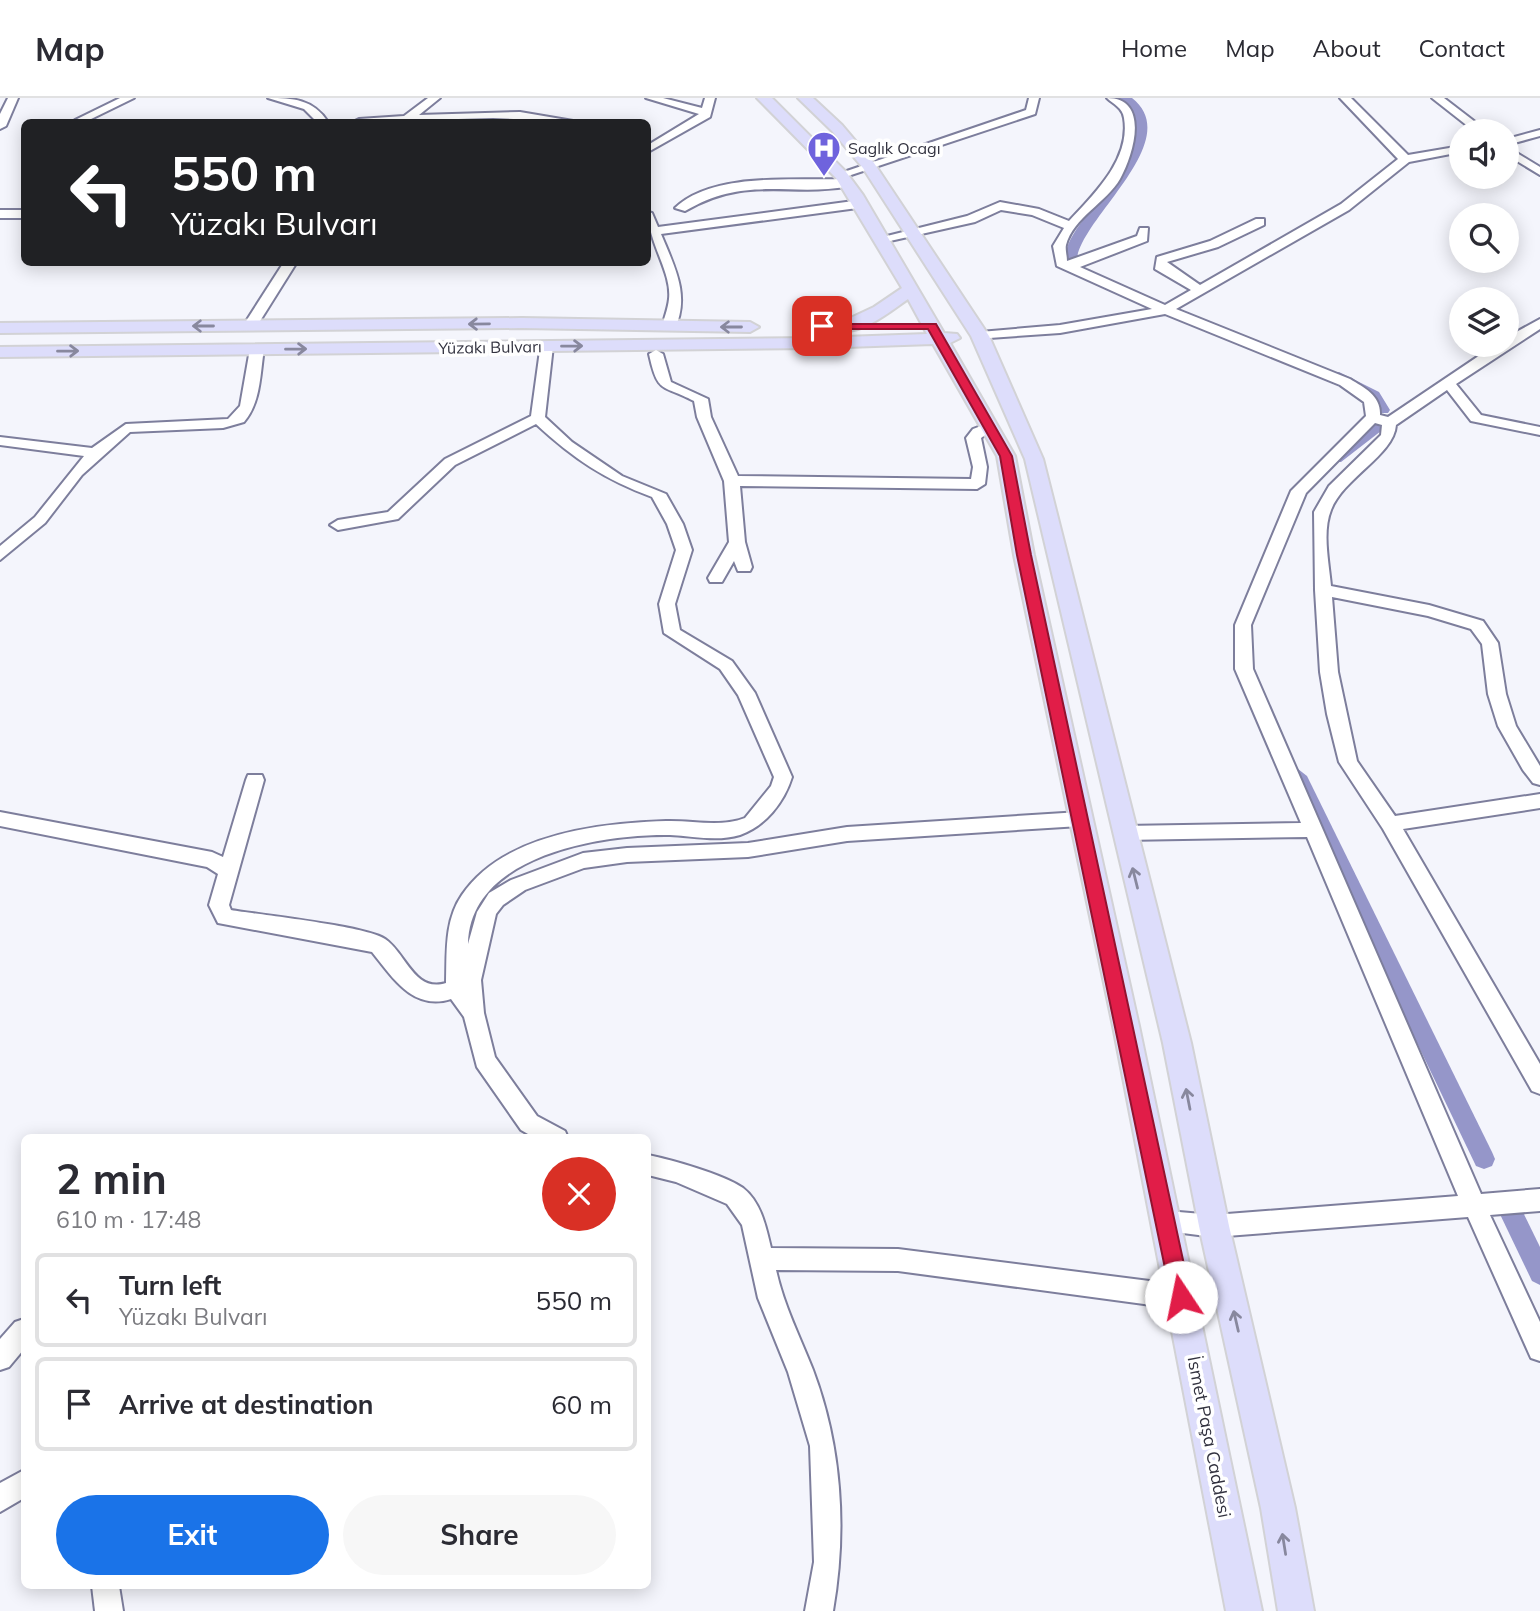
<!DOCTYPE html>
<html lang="en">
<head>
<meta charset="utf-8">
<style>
  body { margin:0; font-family:Mulish,sans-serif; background:#f7f7f7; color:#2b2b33; height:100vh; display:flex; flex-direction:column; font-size:26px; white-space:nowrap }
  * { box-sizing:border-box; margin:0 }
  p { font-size:23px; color:#7c7c81 }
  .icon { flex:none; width:38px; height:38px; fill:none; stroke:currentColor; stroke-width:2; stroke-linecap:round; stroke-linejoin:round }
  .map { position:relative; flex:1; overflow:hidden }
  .details { position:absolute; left:21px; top:1036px; width:630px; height:455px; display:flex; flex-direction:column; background:#fff; border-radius:10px; box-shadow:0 4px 18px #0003 }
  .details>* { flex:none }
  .banner { position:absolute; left:21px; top:21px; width:630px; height:147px; border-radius:10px; box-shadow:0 4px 18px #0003; background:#202124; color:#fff; overflow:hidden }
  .fabs { position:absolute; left:1449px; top:21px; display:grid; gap:14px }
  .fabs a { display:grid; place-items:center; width:70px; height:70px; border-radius:50%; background:#fff; box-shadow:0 4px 18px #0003; font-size:35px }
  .pin { position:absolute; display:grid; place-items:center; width:60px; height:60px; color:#fff; margin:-30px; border-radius:14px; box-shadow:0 4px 10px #0006 }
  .me { position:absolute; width:77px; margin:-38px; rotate:349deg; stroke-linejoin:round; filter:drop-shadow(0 0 5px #0008) }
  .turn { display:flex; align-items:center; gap:24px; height:147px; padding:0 35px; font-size:32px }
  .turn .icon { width:91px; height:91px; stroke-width:2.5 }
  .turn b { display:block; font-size:49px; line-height:60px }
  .round { display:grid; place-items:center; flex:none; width:74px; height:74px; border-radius:37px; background:#f7f7f7 }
  .head { display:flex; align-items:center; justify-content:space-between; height:119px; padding:0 35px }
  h1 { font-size:42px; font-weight:700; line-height:52px }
  .button { display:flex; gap:14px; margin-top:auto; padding:14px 35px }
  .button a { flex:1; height:80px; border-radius:42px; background:#1a73e8; color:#fff; font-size:28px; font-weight:700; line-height:80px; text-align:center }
  .button a+a { background:#f7f7f7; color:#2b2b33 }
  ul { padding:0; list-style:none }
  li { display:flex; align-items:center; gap:21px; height:94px; margin:0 14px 10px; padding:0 21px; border:4px solid #e1e1e2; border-radius:10px }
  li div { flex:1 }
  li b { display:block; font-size:26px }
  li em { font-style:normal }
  header { display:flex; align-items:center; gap:42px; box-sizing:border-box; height:98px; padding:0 35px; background:#fff; border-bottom:2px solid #e1e1e2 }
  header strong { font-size:33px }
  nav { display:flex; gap:38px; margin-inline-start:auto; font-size:24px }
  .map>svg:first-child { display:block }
</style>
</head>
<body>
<header>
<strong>Map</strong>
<nav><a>Home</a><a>Map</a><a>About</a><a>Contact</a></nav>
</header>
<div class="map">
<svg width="1540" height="1513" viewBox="0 0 1540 1513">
  <rect width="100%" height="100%" fill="#f4f5fc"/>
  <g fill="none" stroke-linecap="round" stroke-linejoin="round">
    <g fill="#9596c9" fill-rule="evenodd">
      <path d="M1119,0h13c54,42 -51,120 -55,161l-10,3c-11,-34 76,-86 66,-147z"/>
      <path d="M1339,274l40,20 11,18 -2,3h-10l-9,-15 -35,-19v-6z"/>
      <path d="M1376,326l7,4 -2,3 -40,31h-10v-6z"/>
      <path d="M1298,671l9,7 185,376 3,7 -3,7 -8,3 -8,-3 -187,-390z"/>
      <path d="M1509,1099l8,3 23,47v38l-8,-4 -35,-73 4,-8z"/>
    </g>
    <defs>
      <g id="minor">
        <path d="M8,0h10l-12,28 -6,3v-15z"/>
        <path d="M120,0h14l-49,24 -10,-2z"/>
        <path d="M268,0c25,0 45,1 60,24h-11l-13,-13z"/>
        <path d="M428,0h12l-21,17 101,-3 59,10 -86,-4 -140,4 6,-3 45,-3z"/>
        <path d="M646,0h17l39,10 3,-10h10l-5,19 -62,35v-7l51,-31z"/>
        <path d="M1029,0h10l-4,16 -190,63 -10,-2 191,-65z"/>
        <path d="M1107,0c43,0 27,56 13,81 -13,23 -47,39 -54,66 -1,4 1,11 1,16l70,-25 3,-8h8l-1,13 -67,26 85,38 26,-15 -36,-21 2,-12 53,-16 46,-22h8v6l-46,22 -51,15 33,23 141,-81 57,-45 -58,-61h11l57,57 53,-9v6l-52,10 -60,48 -173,99 174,70c15,9 31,17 30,36l8,2 107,-72h12v-8l33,-18v10l-84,55 25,31 59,12v8l-69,-14 -24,-31 -51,35c-2,30 -53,53 -65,85 -9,22 -2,53 0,76l98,19 54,16 15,22 8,51 10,32 24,40v19l-7,-2 -10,-13 -25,-44 -10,-32 -6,-50 -11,-15 -43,-13 -96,-19 6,75 19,89 38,55 145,-22v14l-137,21 137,235v30l-8,-3 -149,-262 -44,-67 -12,-48 -7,-42 -5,-82 -1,-78 15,-26 52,-51 1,-10 -7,-2 -69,70 -55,132 2,44 228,525 59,-5v22l-50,4 50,107v39l-9,-3 -63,-141 -254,20 -55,-7 -4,-8 4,-8 8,-3 47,4 244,-19 -151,-359 -183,3 -10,-7 10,-7 177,-3 -66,-154v-44l56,-134 75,-75 -2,-14 -24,-17 -175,-71 -105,19 -85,6v-6l5,-1 80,-7 92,-16 -95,-43 -4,-20 11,-18 -32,-13 -31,-5 -26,12 -94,21 -6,-4 92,-23 33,-14 39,7 30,12c25,-27 62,-62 55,-103 -1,-10 -11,-14 -17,-20z"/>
        <path d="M1432,0h12l43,33h-13z"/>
        <path d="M1540,32v6l-33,9v-6z"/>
        <path d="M1507,49l33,20v8l-33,-20z"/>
        <path d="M847,81l4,1v6c-62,12 -103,-12 -166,25l-10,-3c38,-37 123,-27 172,-29z"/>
        <path d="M861,102l6,4 -2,3 -204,27c13,32 30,62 13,96l-12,-3c2,-9 6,-18 7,-28 3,-27 -21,-56 -21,-87l4,1 6,14z"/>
        <rect x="0" y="112" width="24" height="8"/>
        <path d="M284,164h13l-42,67h-10l-2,-3z"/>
        <path d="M541,245l12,3 -8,71 27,25 50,34 44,18 17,30 9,26 -17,54 5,26 52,31 23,32 37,84c-8,26 -27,49 -52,58 -23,7 -47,1 -70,0 -69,-1 -200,20 -202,109l9,-32 12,-19 22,-13 72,-27 44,-5 121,-5 99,-16 233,-15 9,7 -9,7 -233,15 -99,16 -121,5 -43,6 -59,22 -22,15 -7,9 -15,66 3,33 11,44 42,59 28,15 3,7h-33l-14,-8 -44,-63 -13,-50 -13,-18c-38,12 -58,-21 -79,-47l-154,-29 -9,-18 9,-31 -11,-7 -207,-41v-14l212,40 11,5 23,-77 2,-5h14l2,5 -35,125 2,5c29,5 135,16 154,29 21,14 29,54 61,44 1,-29 -2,-62 16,-88 41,-61 137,-72 204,-74 27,-1 53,7 79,-3l26,-32 3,-9 -36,-82 -18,-26 -56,-36 -5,-29 17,-54 -9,-26 -15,-27c-48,-18 -78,-38 -116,-73l-81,41 -57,54 -60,11 -8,-5 8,-5 50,-8 57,-53 86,-43z"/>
        <path d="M257,247l7,4c-4,25 -3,53 -20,73l-21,6 -93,4 -48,43 -37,48 -45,37v-14l35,-29 49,-61 -84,-11v-8l92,11 34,-24 102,-5 12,-13 10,-57z"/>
        <path d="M656,252l7,4 8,28 37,17 3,18 27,59 233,3 2,-12 -7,-29 7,-9 16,-6 7,4 -15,11 6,29 -2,17 -8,5 -237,-3 5,56 7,25 -2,4h-12l-4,-10 -12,21h-12l-2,-4 21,-36 -5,-61 -27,-64 -3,-16c-32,-17 -36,-6 -45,-47z"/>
        <path d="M648,1057c24,5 75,19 95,33 18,14 23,39 28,60l127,1 283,36 9,4 3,8 -3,8 -9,4 -283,-38 -122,-1c8,36 24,67 37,100 29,77 34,161 20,241h-28l9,-49 -4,-116 -22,-74 -30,-74 -16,-73 -15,-21 -51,-22 -28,-7z"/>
        <path d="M24,1221v30l-15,18 -9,3v-31l15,-17z"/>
        <path d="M24,1372v28l-24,14v-29z"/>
        <path d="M92,1488h27l4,25h-28z"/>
      </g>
      <g id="major">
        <path d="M757,0h15l74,74 17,23 81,138 13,1 3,4 -10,5 65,113 19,99 105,471 123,585h-36l-113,-585 -99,-471 -17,-99 -64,-112 -116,4 -817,9v-10l817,-9 110,-4 -19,-35c-16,11 -46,36 -66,31l-3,-4 3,-4 32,-15 28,-19 -66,-110z"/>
        <path d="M798,0h15l29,27 32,38 115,173 54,123 148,584 38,183 66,282 19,103h-36l-17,-103 -62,-282 -36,-183 -138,-584 -54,-123 -108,-168 -31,-37z"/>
        <path d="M522,220l228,4 9,5 -9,5 -228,-4 -522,5v-10z"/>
      </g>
    </defs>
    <use href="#minor" stroke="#7d7e9c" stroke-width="4"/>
    <use href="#major" stroke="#d2d2d5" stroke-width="4"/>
    <use href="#minor" fill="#fff" fill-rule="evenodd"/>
    <use href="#major" fill="#ddddfb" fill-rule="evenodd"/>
  </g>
  <defs><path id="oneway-shaft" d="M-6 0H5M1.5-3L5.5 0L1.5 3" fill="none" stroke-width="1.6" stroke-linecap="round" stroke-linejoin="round" transform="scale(1.75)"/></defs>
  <g stroke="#88889e">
    <use href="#oneway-shaft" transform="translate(479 226) rotate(179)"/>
    <use href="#oneway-shaft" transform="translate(203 228) rotate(180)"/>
    <use href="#oneway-shaft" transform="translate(731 229) rotate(180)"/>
    <use href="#oneway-shaft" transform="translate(572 248) rotate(-1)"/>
    <use href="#oneway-shaft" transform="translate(296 251) rotate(-1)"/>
    <use href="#oneway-shaft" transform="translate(68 253) rotate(-1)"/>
    <use href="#oneway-shaft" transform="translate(1135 780) rotate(-104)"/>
    <use href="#oneway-shaft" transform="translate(1188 1001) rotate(-101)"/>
    <use href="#oneway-shaft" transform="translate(1236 1223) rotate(-103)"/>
    <use href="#oneway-shaft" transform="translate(1284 1446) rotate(-99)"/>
  </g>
  <path fill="#e11d48" stroke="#92132f" stroke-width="2" d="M818,226h118l76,132 19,99 160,742 -3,7 -7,3 -7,-3 -3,-7 -154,-742 -17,-99 -72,-127h-106l-4,-1z"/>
  <defs>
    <symbol id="hospital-pin" viewBox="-11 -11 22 30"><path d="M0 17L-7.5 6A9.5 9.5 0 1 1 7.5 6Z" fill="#6f63dd" stroke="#fff"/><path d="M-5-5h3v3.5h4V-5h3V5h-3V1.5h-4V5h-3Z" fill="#fff"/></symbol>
  </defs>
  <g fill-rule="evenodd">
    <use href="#hospital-pin" x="805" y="31" width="38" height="52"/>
  </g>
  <g text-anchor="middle" stroke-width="7" stroke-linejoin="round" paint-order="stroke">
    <g font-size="16" fill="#333340" stroke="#fff" text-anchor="start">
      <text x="848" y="56">Saglık Ocagı</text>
    </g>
    <g font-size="16" fill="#333340" stroke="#fff">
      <text transform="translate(490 249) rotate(-1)" y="6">Yüzakı Bulvarı</text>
    </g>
    <g font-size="18" fill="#333340" stroke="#fff">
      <text transform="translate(1209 1339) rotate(79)" y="6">İsmet Paşa Caddesi</text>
    </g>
  </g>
</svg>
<div class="fabs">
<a><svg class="icon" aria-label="sound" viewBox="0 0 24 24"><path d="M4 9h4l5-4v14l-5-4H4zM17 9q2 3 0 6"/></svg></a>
<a><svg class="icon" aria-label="search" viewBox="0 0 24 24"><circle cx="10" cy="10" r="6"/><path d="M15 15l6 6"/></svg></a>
<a><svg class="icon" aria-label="layers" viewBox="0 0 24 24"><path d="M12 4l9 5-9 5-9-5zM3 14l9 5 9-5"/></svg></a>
</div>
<div class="pin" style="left:822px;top:228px;background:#d93025"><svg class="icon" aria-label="arrive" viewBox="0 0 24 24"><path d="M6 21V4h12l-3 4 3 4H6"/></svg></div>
<svg class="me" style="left:1181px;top:1199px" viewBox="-20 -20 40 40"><circle r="19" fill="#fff"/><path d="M0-13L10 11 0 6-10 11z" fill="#e11d48"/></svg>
<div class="banner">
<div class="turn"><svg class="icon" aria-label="left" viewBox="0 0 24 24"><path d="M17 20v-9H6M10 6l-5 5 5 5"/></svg><div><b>550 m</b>Yüzakı Bulvarı</div></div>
</div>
<section class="details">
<div class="head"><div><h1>2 min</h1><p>610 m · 17:48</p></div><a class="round" style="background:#d93025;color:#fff"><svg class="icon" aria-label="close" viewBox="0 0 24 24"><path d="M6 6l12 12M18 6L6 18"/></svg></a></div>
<ul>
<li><svg class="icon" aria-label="left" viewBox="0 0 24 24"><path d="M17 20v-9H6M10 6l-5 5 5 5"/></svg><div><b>Turn left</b><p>Yüzakı Bulvarı</p></div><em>550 m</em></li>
<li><svg class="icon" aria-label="arrive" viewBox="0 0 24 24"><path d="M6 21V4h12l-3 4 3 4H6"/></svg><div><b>Arrive at destination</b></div><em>60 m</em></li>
</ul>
<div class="button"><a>Exit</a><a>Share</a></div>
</section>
</div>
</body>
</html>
